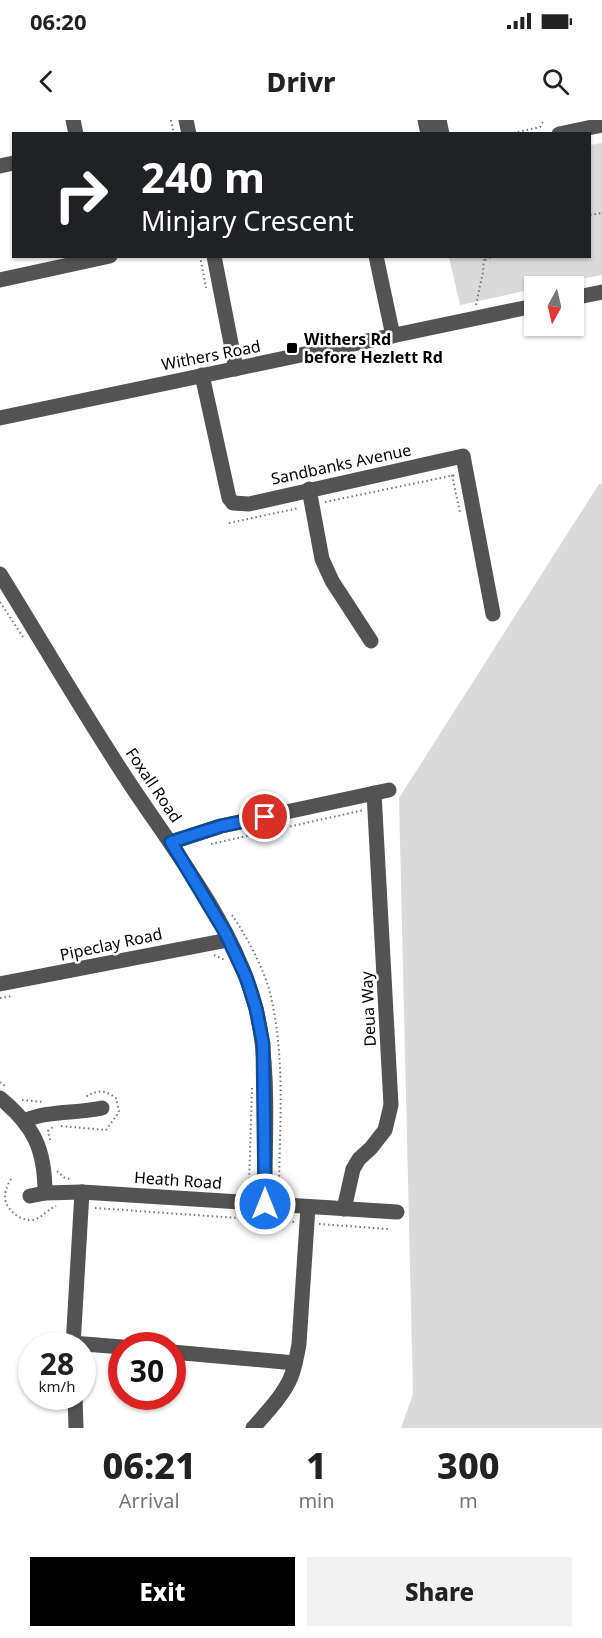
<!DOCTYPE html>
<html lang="en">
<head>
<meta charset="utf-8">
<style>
  body { margin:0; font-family:"Noto Sans",sans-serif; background:#f2f2f2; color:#222; height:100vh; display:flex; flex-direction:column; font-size:22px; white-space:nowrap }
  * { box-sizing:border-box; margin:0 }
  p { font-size:20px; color:#767676 }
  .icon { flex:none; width:33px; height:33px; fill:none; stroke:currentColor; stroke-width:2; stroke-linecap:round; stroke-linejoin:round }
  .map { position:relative; height:1308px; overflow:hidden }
  .panel { display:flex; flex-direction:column; background:#fff; flex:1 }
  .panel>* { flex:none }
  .guide { position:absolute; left:12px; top:12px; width:579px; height:126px; border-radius:0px; box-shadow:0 2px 4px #0004; background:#202124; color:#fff; overflow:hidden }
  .needle { width:39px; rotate:188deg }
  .fabs { position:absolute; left:524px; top:156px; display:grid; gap:12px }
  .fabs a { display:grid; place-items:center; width:60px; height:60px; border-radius:0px; background:#fff; box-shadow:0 2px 4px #0004; font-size:30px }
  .speed { position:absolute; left:18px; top:1212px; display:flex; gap:12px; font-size:30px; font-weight:700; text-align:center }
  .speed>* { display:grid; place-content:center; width:78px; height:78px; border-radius:50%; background:#fff; box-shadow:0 2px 4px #0004; line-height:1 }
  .speed small { font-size:15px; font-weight:400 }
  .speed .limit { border:9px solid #d22; background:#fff; color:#111 }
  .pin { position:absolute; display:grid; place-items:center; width:51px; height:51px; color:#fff; margin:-26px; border:3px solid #fff; border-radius:50%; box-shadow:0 2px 6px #0007 }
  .me { position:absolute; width:66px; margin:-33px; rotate:0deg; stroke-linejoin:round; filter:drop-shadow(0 0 4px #0008) }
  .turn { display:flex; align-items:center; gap:21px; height:126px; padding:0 30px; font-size:27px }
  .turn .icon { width:78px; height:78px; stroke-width:2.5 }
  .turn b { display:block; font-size:42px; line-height:51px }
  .eta { display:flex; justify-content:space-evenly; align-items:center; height:102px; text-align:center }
  .eta b { font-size:36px; font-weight:800; line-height:42px }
  .button { display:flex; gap:12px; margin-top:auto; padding:12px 30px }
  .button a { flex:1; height:69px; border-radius:0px; background:#000; color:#fff; font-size:24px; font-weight:800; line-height:69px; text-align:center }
  .button a+a { background:#f2f2f2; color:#222 }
  .status { display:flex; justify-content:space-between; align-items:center; height:42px; padding:0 30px; background:#fff; direction:ltr }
  .status svg { height:16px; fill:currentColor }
  header { display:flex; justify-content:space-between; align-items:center; height:78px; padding:0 30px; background:#fff; font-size:27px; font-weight:800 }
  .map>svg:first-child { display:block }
</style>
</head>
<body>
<div class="status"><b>06:20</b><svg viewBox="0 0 49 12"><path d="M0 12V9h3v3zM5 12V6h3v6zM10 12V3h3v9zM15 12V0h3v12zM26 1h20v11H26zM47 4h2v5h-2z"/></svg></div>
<header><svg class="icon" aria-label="back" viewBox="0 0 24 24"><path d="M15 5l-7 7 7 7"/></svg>Drivr<svg class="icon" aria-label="search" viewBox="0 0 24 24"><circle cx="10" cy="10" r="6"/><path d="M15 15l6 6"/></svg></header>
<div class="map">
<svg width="602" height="1308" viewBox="0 0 602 1308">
  <rect width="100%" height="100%" fill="#fff"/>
  <g fill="#dadada">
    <path d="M602,23v132l-56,11h-12v3l-74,16 -11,-48 141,-1v-111z"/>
    <path d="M599,364h3v944h-201l12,-34 -14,-596z"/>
  </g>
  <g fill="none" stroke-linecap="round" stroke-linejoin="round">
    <g stroke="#757575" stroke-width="2" stroke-dasharray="1.5 3" stroke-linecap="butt">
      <path d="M171,0l3,14"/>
      <path d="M509,14l31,-7 4,-7"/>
      <path d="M590,95l12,-2"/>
      <path d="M200,136l6,32"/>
      <path d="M485,140l8,-4"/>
      <path d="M476,185l7,-33 1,-16"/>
      <path d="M452,355l8,38"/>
      <path d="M325,382l130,-27"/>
      <path d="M229,403l70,-15"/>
      <path d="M0,482l23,35"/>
      <path d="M211,724l153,-34"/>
      <path d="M232,795c15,22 33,55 39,82 14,62 9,124 8,187l5,7"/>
      <path d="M214,835l11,5"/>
      <path d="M0,878l12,-2"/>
      <path d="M0,962l6,5"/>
      <path d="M22,980l21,2"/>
      <path d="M61,1006l45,4 13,-18 -3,-14c-12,-9 -20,-8 -32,0"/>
      <path d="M50,1020l-2,-9 5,-4"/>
      <path d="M57,1051l8,7 5,1"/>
      <path d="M11,1059c-3,5 -6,11 -6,18 0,13 18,27 31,22 7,-3 13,-10 20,-13"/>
      <path d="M243,1070l6,-5 3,-97"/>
      <path d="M95,1088l200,14"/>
      <path d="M319,1104l69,5"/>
    </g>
    <g stroke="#535353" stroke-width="15">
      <path d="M73,0l3,14"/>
      <path d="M186,0l3,14"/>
      <path d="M425,0l3,14"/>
      <path d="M439,0l3,14"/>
      <path d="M559,14l43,-9"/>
      <path d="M0,46l14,-3"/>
      <path d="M214,136l22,113"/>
      <path d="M376,136l17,80"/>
      <path d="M0,160l110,-24"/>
      <path d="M573,178l29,-6"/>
      <path d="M202,255l27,123 4,5 16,1 214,-48 30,158"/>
      <path d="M0,298l534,-112"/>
      <path d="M309,369l13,70 10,22 39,60"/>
      <path d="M0,454c44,71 86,144 132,213 44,66 105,144 124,222 15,61 8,132 9,195"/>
      <path d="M172,722l49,-16 168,-36"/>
      <path d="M0,864l228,-44"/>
      <path d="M0,978c34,28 45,51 45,95"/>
      <path d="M24,1001c25,-11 51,-7 78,-13"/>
      <path d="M30,1076l15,-3 37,-1 315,20"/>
      <path d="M344,1089l9,-40 6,-10 12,-11 14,-18 6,-25 -17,-312"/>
      <path d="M72,1223l50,4"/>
      <path d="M73,1226l9,-154"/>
      <path d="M172,1232l123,11"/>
      <path d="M75,1276l1,32"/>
      <path d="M253,1308c13,-15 30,-32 38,-51 4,-10 6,-22 8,-33l9,-137"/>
    </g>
  </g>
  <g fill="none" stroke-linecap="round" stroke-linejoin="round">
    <defs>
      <path id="route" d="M265,697l-44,9 -50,16 54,90 21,45 10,31 7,36 2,160"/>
    </defs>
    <use href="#route" stroke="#114b97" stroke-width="15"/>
    <use href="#route" stroke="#1a73e8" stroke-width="10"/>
  </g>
  <rect fill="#000" stroke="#fff" stroke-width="2" x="286" y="222" width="12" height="12" rx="3"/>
  <g text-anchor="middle" stroke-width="5" stroke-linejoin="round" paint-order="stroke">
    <g font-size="16" font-weight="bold" fill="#000" stroke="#fff" text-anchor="start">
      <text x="304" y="225">Withers Rd<tspan x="304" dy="18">before Hezlett Rd</tspan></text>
    </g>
    <g font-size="16" fill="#000" stroke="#fff">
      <text transform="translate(211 235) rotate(-11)" y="6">Withers Road</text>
      <text transform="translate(341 344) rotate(-12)" y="6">Sandbanks Avenue</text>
      <text transform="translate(154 665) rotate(56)" y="6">Foxall Road</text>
      <text transform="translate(111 824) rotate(-12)" y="6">Pipeclay Road</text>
      <text transform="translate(368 889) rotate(-93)" y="6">Deua Way</text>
      <text transform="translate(178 1060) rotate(4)" y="6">Heath Road</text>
    </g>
  </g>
</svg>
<div class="fabs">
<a><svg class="needle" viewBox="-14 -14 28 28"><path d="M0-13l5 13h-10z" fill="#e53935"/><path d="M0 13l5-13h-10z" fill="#767676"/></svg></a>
</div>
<div class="speed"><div>28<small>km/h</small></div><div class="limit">30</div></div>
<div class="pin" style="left:265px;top:697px;background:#d93025"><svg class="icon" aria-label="arrive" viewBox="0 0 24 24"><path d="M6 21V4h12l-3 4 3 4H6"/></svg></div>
<svg class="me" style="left:265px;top:1084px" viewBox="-20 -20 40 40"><circle r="17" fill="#1a73e8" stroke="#fff" stroke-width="3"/><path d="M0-11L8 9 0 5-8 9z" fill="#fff"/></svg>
<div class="guide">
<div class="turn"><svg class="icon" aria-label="right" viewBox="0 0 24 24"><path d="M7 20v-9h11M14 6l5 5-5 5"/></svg><div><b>240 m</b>Minjary Crescent</div></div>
</div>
</div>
<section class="panel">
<div class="eta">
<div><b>06:21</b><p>Arrival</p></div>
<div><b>1</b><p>min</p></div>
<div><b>300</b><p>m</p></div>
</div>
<div class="button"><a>Exit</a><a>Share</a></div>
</section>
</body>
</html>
